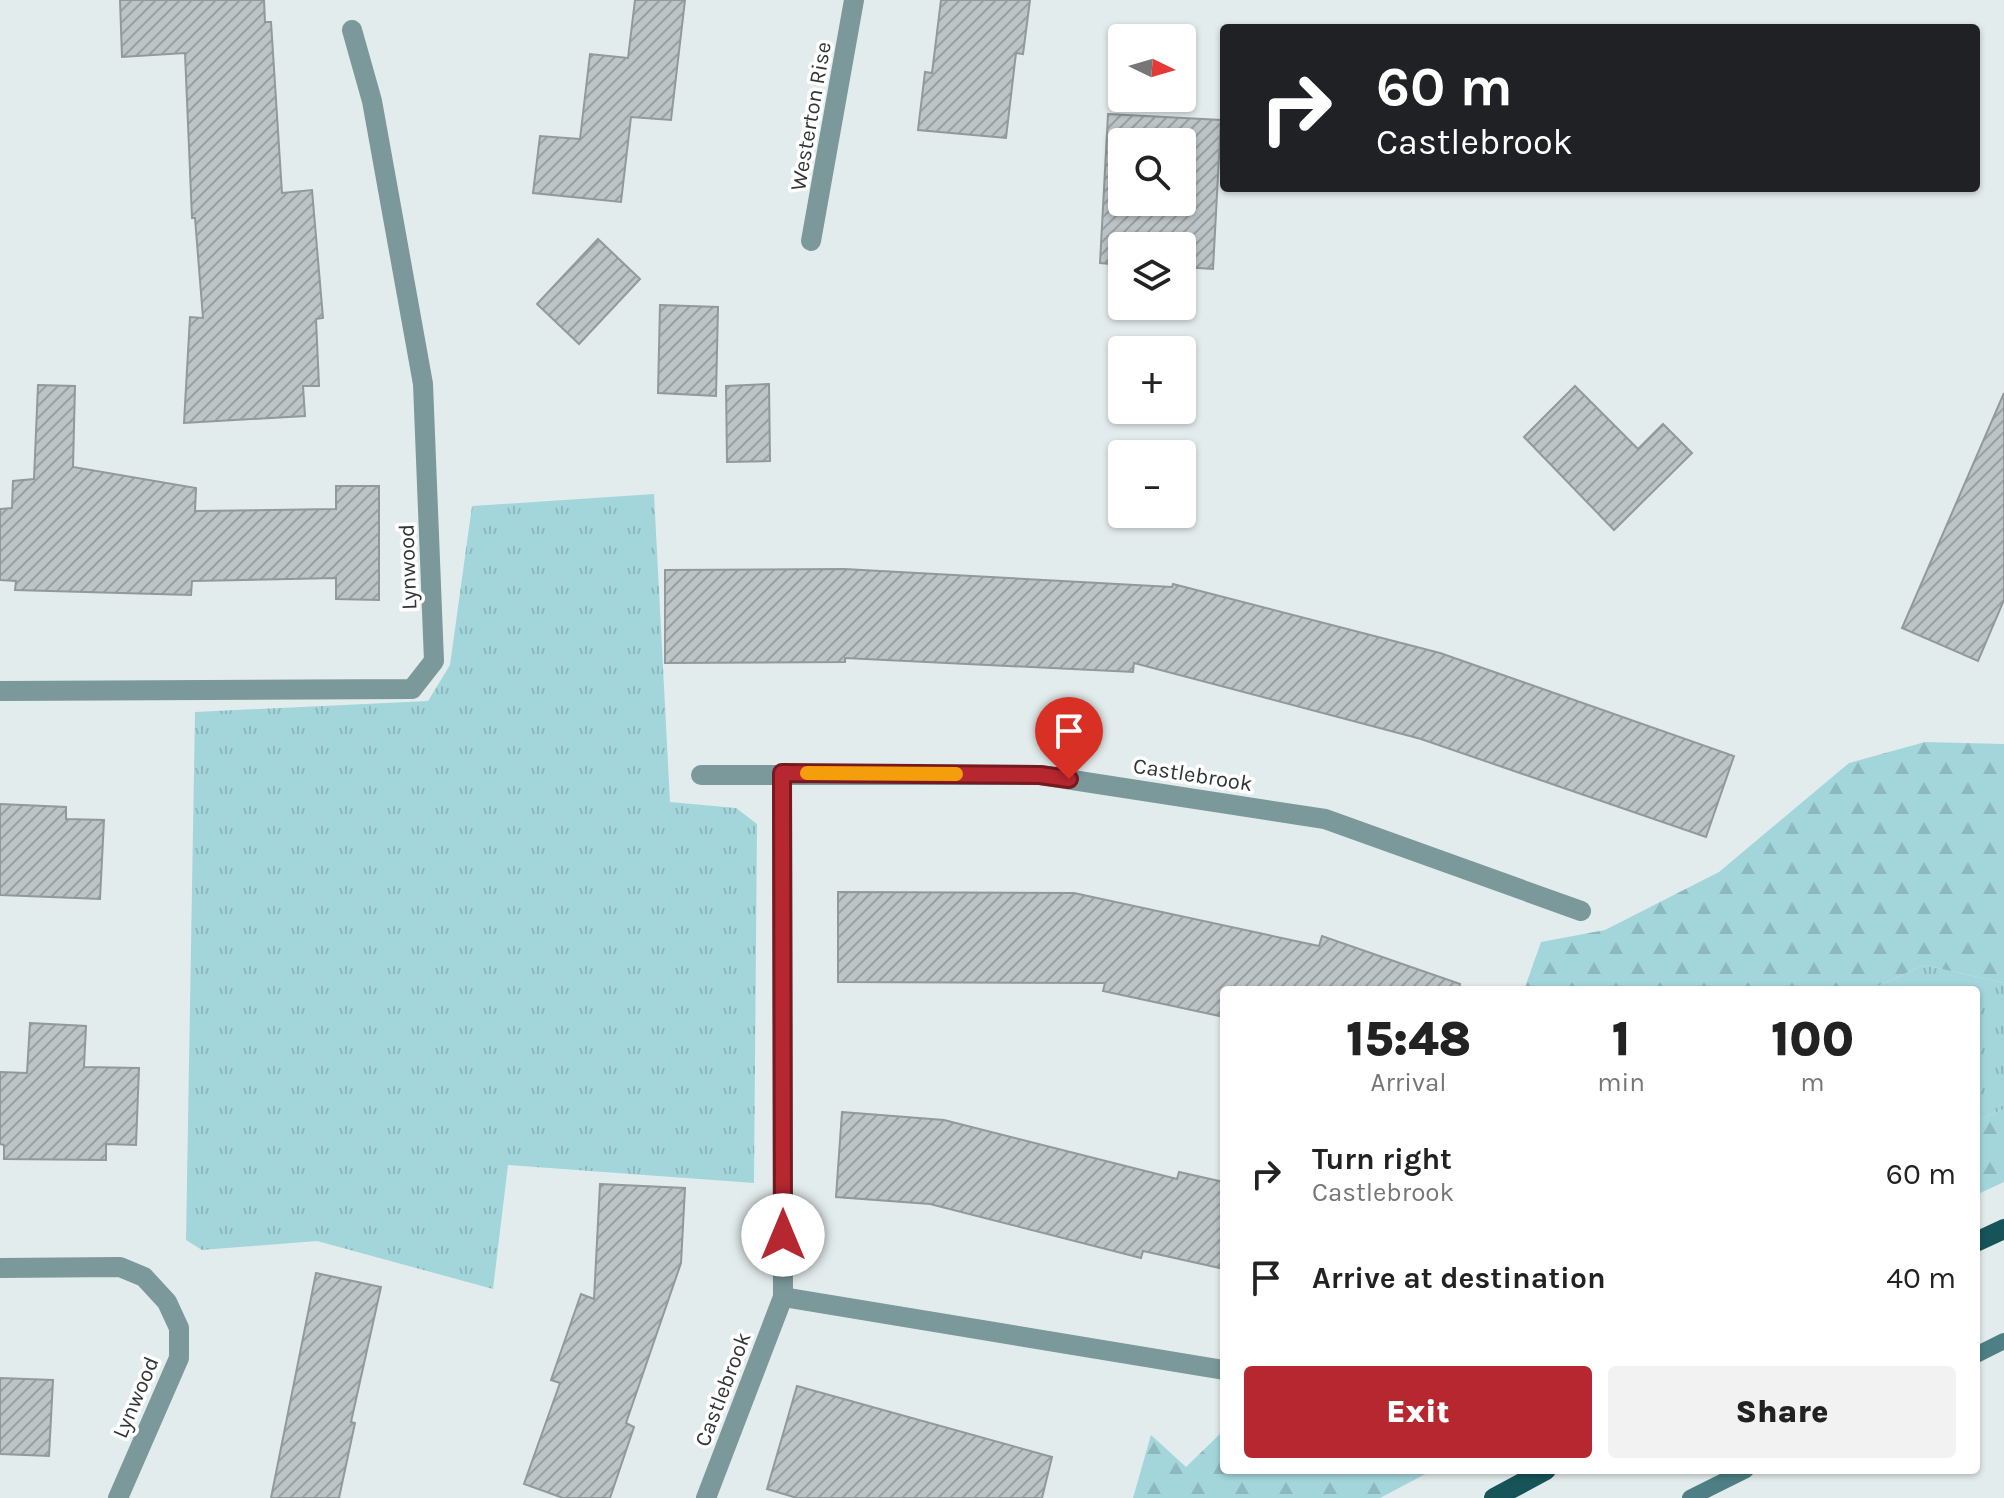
<!DOCTYPE html>
<html lang="en">
<head>
<meta charset="utf-8">
<style>
  body { margin:0; font-family:Karla,sans-serif; background:#f2f2f2; color:#222; height:100vh; display:flex; flex-direction:column; font-size:30px; white-space:nowrap }
  * { box-sizing:border-box; margin:0 }
  p { font-size:26px; color:#767676 }
  .icon { flex:none; width:44px; height:44px; fill:none; stroke:currentColor; stroke-width:2; stroke-linecap:round; stroke-linejoin:round }
  .map { position:relative; flex:1; overflow:hidden }
  .drawer { position:absolute; left:1220px; top:986px; width:760px; height:488px; display:flex; flex-direction:column; background:#fff; border-radius:8px; box-shadow:0 2px 6px #0004 }
  .drawer>* { flex:none }
  .guide { position:absolute; left:1220px; top:24px; width:760px; height:168px; border-radius:8px; box-shadow:0 2px 6px #0004; background:#202124; color:#fff; overflow:hidden }
  .needle { width:52px; rotate:95deg }
  .buttons { position:absolute; left:1108px; top:24px; display:grid; gap:16px }
  .buttons a { display:grid; place-items:center; width:88px; height:88px; border-radius:8px; background:#fff; box-shadow:0 2px 6px #0004; font-size:40px }
  .pin { position:absolute; display:grid; place-items:center; width:68px; height:68px; color:#fff; margin:-82px -34px; border-radius:50% 50% 50% 0; rotate:-45deg; box-shadow:0 0 8px #0007 }
  .pin .icon { rotate:45deg }
  .me { position:absolute; width:88px; margin:-44px; rotate:0deg; stroke-linejoin:round; filter:drop-shadow(0 0 6px #0008) }
  .turn { display:flex; align-items:center; gap:28px; height:168px; padding:0 24px; font-size:36px }
  .turn .icon { width:104px; height:104px; stroke-width:2.5 }
  .turn b { display:block; font-size:56px; line-height:68px }
  .eta { display:flex; justify-content:space-evenly; align-items:center; height:136px; text-align:center }
  .eta b { font-size:48px; font-weight:800; line-height:56px }
  .action { display:flex; gap:16px; margin-top:auto; padding:16px 24px }
  .action a { flex:1; height:92px; border-radius:8px; background:#b72730; color:#fff; font-size:32px; font-weight:800; line-height:92px; text-align:center }
  .action a+a { background:#f2f2f2; color:#222 }
  ul { padding:0; list-style:none }
  li { display:flex; align-items:center; gap:24px; height:104px; padding:0 24px }
  li div { flex:1 }
  li b { display:block; font-size:30px }
  li em { font-style:normal }
  .map>svg:first-child { display:block }
</style>
</head>
<body>
<div class="map">
<svg width="2004" height="1498" viewBox="0 0 2004 1498">
  <defs>
    <pattern id="grass-tufts" width="24" height="20" patternUnits="userSpaceOnUse" patternTransform="scale(2)"><rect width="24" height="20" fill="#a3d6db"/><path d="M3 7l-1-3M5 7V3M7 7l1-3M15 17l-1-3M17 17v-4M19 17l1-3" fill="none" stroke="#8db8bd"/></pattern>
    <pattern id="forest-firs" width="22" height="20" patternUnits="userSpaceOnUse" patternTransform="scale(2)"><rect width="22" height="20" fill="#a3d6db"/><path d="M5 1l3.5 6h-7zM16 11l3.5 6h-7z" fill="#8db8bd"/></pattern>
    <pattern id="building-hatch" width="6" height="6" patternUnits="userSpaceOnUse" patternTransform="scale(2)"><rect width="6" height="6" fill="#bcc4c5"/><path d="M-1 1l2-2M0 6l6-6M5 7l2-2" fill="none" stroke="#99a0a1"/></pattern>
  </defs>
  <rect width="100%" height="100%" fill="#e3ecec"/>
  <g fill="url(#grass-tufts)">
    <path d="M654,494l16,308 66,6 21,16 -3,359 -246,-18 -15,124 -176,-48 -115,9 -16,-10 9,-528 233,-11 22,-36 22,-159z"/>
    <path d="M1924,965l80,18v126l-28,13v-132h-107z"/>
  </g>
  <g fill="url(#forest-firs)">
    <path d="M1925,742l79,2v239l-80,-18 -55,25h-345l17,-48 64,-12 114,-58 130,-109z"/>
    <path d="M2004,1109v73l-28,13v-73z"/>
    <path d="M1224,1430v40h209l-53,28h-247l18,-63 35,32z"/>
  </g>
  <g fill="none" stroke-linecap="round" stroke-linejoin="round">
    <g stroke="#4d7f84" stroke-width="16">
      <path d="M1976,1355l28,-14"/>
      <path d="M1690,1498l56,-28"/>
    </g>
  </g>
  <g fill="url(#building-hatch)" stroke="#91999a" stroke-width="2" fill-rule="evenodd">
    <path d="M120,0h144l1,22h6l11,171 30,-3 11,128 -7,1 3,67h-16l2,30 -121,7 6,-106 13,1 -8,-100h-3l-7,-165 -63,4z"/>
    <path d="M635,0h50l-14,120 -40,-3 -10,85 -88,-9 7,-57 40,3 10,-85 38,4z"/>
    <path d="M941,0h89l-7,54 -7,-1 -10,85 -88,-8 7,-58 7,1z"/>
    <path d="M1108,114l113,6 -8,149 -31,-2v-21h-60v19l-22,-2zM1122,142h60v60h-60z"/>
    <path d="M598,239l42,40 -61,65 -42,-40z"/>
    <path d="M660,305l58,2 -2,89 -58,-3z"/>
    <path d="M769,384l1,77 -43,1 -1,-76z"/>
    <path d="M38,385l37,1 -2,81 123,21 -1,23 141,-2v-23h43v114l-43,-1v-21l-144,3 -1,14 -176,-5 1,-9 -16,-1v-71l12,-1 1,-27 21,-2z"/>
    <path d="M1575,386l63,63 25,-25 29,29 -78,77 -90,-93z"/>
    <path d="M2004,393v207l-26,61 -76,-33z"/>
    <path d="M844,569l328,18 1,-3 267,69 294,103 -28,81 -285,-98 -287,-76 -1,9 -288,-14v4l-180,1v-93z"/>
    <path d="M0,804l66,3v12l38,1 -4,79 -100,-4z"/>
    <path d="M838,892l236,1 245,53 3,-10 138,48 -1,6h-235v27l-121,-26 2,-8 -267,-1z"/>
    <path d="M30,1023l56,3 -2,41 55,1 -3,77 -30,-1v16l-102,-1v-14l-4,-1v-72l27,1z"/>
    <path d="M842,1112l102,8 233,59 2,-7 45,10v87l-81,-18 -2,7 -211,-54 -94,-7z"/>
    <path d="M600,1184l85,4 -4,75 -55,160 8,4 -24,71h-47l-39,-14 36,-101 -9,-3 30,-86 13,5z"/>
    <path d="M316,1273l65,14 -30,135 4,1 -16,75h-68z"/>
    <path d="M0,1378l53,2 -4,76 -49,-2z"/>
    <path d="M797,1386l255,71 -10,41h-245l-30,-9z"/>
  </g>
  <g fill="none" stroke-linecap="round" stroke-linejoin="round">
    <g stroke="#7b989a" stroke-width="20">
      <path d="M811,241l43,-241"/>
      <path d="M0,691l412,-2 22,-28 -11,-277 -51,-283 -20,-71"/>
      <path d="M701,775h339l285,44 256,92"/>
      <path d="M0,1268l120,-1 24,10 23,25 12,26v30l-61,140"/>
      <path d="M783,1297l441,73"/>
      <path d="M706,1498l77,-201 -1,-524"/>
    </g>
    <g stroke="#165459" stroke-width="20">
      <path d="M1976,1242l28,-13"/>
      <path d="M1494,1498l52,-28"/>
    </g>
  </g>
  <g fill="none" stroke-linecap="round" stroke-linejoin="round">
    <defs>
      <path id="route" d="M783,1235l-1,-462 258,2 29,4"/>
    </defs>
    <use href="#route" stroke="#77191f" stroke-width="20"/>
    <use href="#route" stroke="#b72730" stroke-width="14"/>
    <path stroke="#f59e0b" stroke-width="14" d="M807,773l149,1"/>
  </g>
  <g text-anchor="middle" stroke-width="7" stroke-linejoin="round" paint-order="stroke">
    <g font-size="22" fill="#323536" stroke="#fff">
      <text transform="translate(810 116) rotate(-80)" y="8">Westerton Rise</text>
      <text transform="translate(407 567) rotate(-92)" y="8">Lynwood</text>
      <text transform="translate(1193 774) rotate(9)" y="8">Castlebrook</text>
      <text transform="translate(722 1389) rotate(-69)" y="8">Castlebrook</text>
      <text transform="translate(135 1397) rotate(-67)" y="8">Lynwood</text>
    </g>
  </g>
</svg>
<div class="buttons">
<a><svg class="needle" viewBox="-14 -14 28 28"><path d="M0-13l5 13h-10z" fill="#e53935"/><path d="M0 13l5-13h-10z" fill="#767676"/></svg></a>
<a><svg class="icon" aria-label="search" viewBox="0 0 24 24"><circle cx="10" cy="10" r="6"/><path d="M15 15l6 6"/></svg></a>
<a><svg class="icon" aria-label="layers" viewBox="0 0 24 24"><path d="M12 4l9 5-9 5-9-5zM3 14l9 5 9-5"/></svg></a>
<a>+</a>
<a>−</a>
</div>
<div class="pin" style="left:1069px;top:779px;background:#d93025"><svg class="icon" aria-label="arrive" viewBox="0 0 24 24"><path d="M6 21V4h12l-3 4 3 4H6"/></svg></div>
<svg class="me" style="left:783px;top:1235px" viewBox="-20 -20 40 40"><circle r="19" fill="#fff"/><path d="M0-13L10 11 0 6-10 11z" fill="#b72730"/></svg>
<div class="guide">
<div class="turn"><svg class="icon" aria-label="right" viewBox="0 0 24 24"><path d="M7 20v-9h11M14 6l5 5-5 5"/></svg><div><b>60 m</b>Castlebrook</div></div>
</div>
<section class="drawer">
<div class="eta">
<div><b>15:48</b><p>Arrival</p></div>
<div><b>1</b><p>min</p></div>
<div><b>100</b><p>m</p></div>
</div>
<ul>
<li><svg class="icon" aria-label="right" viewBox="0 0 24 24"><path d="M7 20v-9h11M14 6l5 5-5 5"/></svg><div><b>Turn right</b><p>Castlebrook</p></div><em>60 m</em></li>
<li><svg class="icon" aria-label="arrive" viewBox="0 0 24 24"><path d="M6 21V4h12l-3 4 3 4H6"/></svg><div><b>Arrive at destination</b></div><em>40 m</em></li>
</ul>
<div class="action"><a>Exit</a><a>Share</a></div>
</section>
</div>
</body>
</html>
